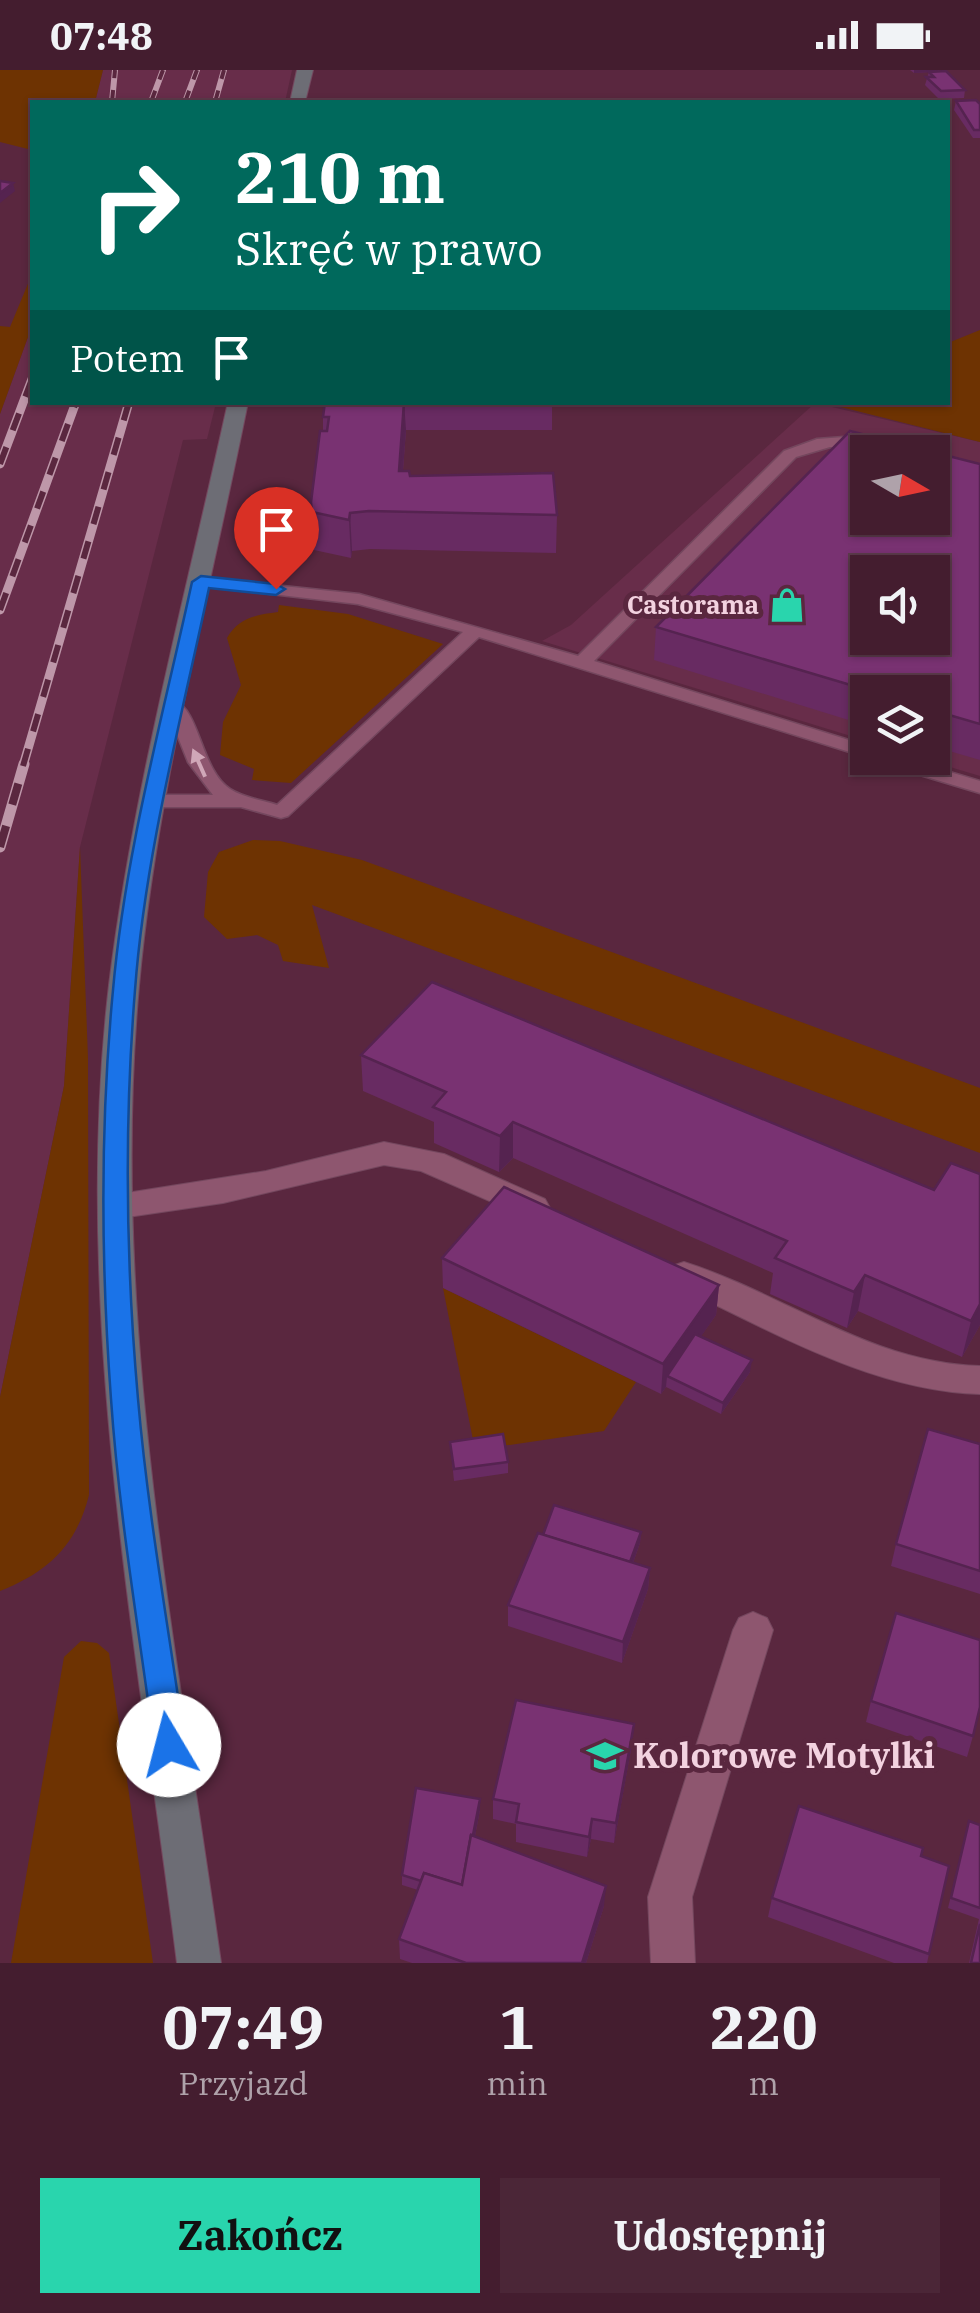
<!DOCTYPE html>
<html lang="pl">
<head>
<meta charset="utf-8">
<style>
  body { margin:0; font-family:"IBM Plex Serif",serif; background:#4b2637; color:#f1f3f6; height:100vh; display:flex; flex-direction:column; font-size:38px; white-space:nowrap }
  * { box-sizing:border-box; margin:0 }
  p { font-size:32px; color:#afa2aa }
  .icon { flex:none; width:55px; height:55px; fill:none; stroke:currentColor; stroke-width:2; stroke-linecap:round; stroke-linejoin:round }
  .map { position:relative; height:1893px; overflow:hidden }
  .drawer { display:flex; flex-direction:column; background:#441d2f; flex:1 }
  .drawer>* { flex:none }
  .guide { position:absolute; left:30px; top:30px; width:920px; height:305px; border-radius:0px; box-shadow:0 2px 8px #0004,0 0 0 2px #5c3b4b; background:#00695c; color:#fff; overflow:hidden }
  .needle { width:65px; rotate:99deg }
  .fabs { position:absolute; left:850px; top:365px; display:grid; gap:20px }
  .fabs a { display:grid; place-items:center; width:100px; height:100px; border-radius:0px; background:#441d2f; box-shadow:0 2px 8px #0004,0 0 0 2px #5c3b4b; font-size:50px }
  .pin { position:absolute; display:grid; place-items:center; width:85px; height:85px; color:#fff; margin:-102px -42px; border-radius:50% 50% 50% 0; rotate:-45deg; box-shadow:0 0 10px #0007 }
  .pin .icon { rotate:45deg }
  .me { position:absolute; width:110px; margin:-55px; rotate:352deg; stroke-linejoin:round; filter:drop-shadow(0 0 8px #0008) }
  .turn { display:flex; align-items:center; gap:35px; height:210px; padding:0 40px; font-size:45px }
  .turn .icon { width:130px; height:130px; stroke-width:2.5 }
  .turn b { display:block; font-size:70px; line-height:85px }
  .then { display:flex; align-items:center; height:95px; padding:0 40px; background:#0003; gap:20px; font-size:38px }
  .eta { display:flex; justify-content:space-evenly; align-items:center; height:170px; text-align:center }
  .eta b { font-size:60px; font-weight:700; line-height:70px }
  .button { display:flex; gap:20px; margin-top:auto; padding:20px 40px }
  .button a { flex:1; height:115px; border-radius:0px; background:#29d5ad; color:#111; font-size:40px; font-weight:700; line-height:115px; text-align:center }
  .button a+a { background:#4b2637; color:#f1f3f6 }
  .status { display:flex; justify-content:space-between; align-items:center; height:70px; padding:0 50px; background:#441d2f; direction:ltr }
  .status svg { height:28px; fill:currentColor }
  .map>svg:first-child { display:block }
</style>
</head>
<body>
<div class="status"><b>07:48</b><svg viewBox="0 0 49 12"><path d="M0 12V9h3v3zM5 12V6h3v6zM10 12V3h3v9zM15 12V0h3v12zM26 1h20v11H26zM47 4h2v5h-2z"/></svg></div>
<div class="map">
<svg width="980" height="1893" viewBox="0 0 980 1893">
  <rect width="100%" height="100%" fill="#5a273f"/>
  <g fill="#682d4a" fill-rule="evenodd">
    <path d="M103,0h189l-7,32h-190z"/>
    <path d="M32,256v76l184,1 -9,36 -24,1 -103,407 -16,239 -64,311v-983z"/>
    <path d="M815,333l165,39v334l-60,-18h12v-66h-64l-1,49 -325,-100 29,-16zM868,382h64v66h-64zM868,502h64v66h-64z"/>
  </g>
  <g fill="#6e3302">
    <path d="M0,0h103l-8,32h-63v48l-32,-8z"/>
    <path d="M32,204v52l-32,88v-88l10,1z"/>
    <path d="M980,260v112l-155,-39 123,-1v-59z"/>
    <path d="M279,535l69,9 95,30 -152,139 -39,-3 2,-11 -34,-14 3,-33 18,-37 -14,-47c11,-20 28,-23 51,-26z"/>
    <path d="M253,770l27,1 82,19 618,228v65l-668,-248 17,63 -46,-7 -5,-16 -21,-10 -30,4 -23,-22 4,-45 11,-20z"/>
    <path d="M80,777l8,211 1,437c-13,51 -41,77 -89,96v-194l64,-311z"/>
    <path d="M443,1218l193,94 -32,49 -129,19z"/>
    <path d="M81,1571l16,2 12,10 44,310h-142l53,-306z"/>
  </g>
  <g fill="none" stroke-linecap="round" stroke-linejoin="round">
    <defs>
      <g id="lane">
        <path d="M844,367l41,7 22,8 -77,-5 -34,10 -202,204 274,85 1,12 -390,-121 -191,179 -7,2 -40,-11h-87l-10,-6 10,-6h59l-25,-33 -22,-55 2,-4 7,-2c25,10 26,69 55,88 14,9 32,11 47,16l186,-173 -105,-28 -157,-18 -9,-5 3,-4 164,17 219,62 206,-205 33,-12z"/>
        <path d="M874,688h29l77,23v12l-103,-31z"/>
      </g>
      <g id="street">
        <path d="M384,1072l60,12 101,45 5,9 -5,9 -12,3 -112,-49 -37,-6 -161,38 -109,16 -12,-3 -4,-9 4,-9 12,-3 152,-24z"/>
        <path d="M684,1192c101,32 186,101 296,104v28c-109,-3 -211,-65 -308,-110l-5,-9 5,-9z"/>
        <path d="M753,1542l14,6 6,12 -81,267 3,66h-44l-3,-66 85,-267 6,-12z"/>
      </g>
      <g id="secondary">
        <path d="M297,0h16l-8,32h-15z"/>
        <path d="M228,332h20c-38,190 -92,392 -109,584 -30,327 37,655 82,977h-44c-40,-320 -106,-655 -68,-978 24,-196 77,-390 119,-583z"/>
      </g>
    </defs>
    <use href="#lane" stroke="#74475e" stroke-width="3"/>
    <use href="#street" stroke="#74475e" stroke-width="2"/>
    <use href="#secondary" stroke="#74475e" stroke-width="2"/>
    <use href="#lane" fill="#8e566f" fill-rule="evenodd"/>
    <use href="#street" fill="#8e566f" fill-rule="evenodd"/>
    <use href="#secondary" fill="#6d6d75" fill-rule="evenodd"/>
    <defs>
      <g id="rail-far2">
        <path d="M112,32l3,-32"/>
        <path d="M151,32l12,-32"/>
        <path d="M185,32l12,-32"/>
        <path d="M215,32l9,-32"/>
      </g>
      <g id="rail-far1">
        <path d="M0,394l32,-85"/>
        <path d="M0,540l76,-208"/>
        <path d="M23,696l106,-364"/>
      </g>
      <path id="rail" d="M0,777l24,-83"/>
    </defs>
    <use href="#rail-far2" stroke="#be97a9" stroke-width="6"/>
    <use href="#rail-far1" stroke="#be97a9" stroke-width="9"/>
    <use href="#rail" stroke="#be97a9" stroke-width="11"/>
    <use href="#rail-far2" stroke="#5a273f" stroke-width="4" stroke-dasharray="12" stroke-linecap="butt"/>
    <use href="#rail-far1" stroke="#5a273f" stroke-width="6" stroke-dasharray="18" stroke-linecap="butt"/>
    <use href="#rail" stroke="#5a273f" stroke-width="8" stroke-dasharray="22" stroke-linecap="butt"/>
  </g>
  <g fill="#682b62">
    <path d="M910,0h28l27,20 -1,8 -25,1 -14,-14 4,-13 -15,1z"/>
    <path d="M956,31l24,3v34h-7l-19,-28z"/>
    <path d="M325,332h227v28h-146l-3,41 7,5 147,39 -1,38 -186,-4 -18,2 -1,7 -37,-8 -3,-48 12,-71v-14z"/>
    <path d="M825,332h28l-10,5z"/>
    <path d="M980,394v296l-48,-14v-54h-64v34l-214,-66 2,-33z"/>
    <path d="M361,985l619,270 -18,32 -104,-46 -11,17 -77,-34 3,-21 -260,-115 -14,14 -65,-29v-21l-71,-31z"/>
    <path d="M442,1188l277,27 -3,30 -15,21 49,36 -29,42 -55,-27 -5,7 -218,-106z"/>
    <path d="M450,1372l58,20v11l-54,8z"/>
    <path d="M980,1374v150l-89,-28 5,-22z"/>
    <path d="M641,1462l-1,11 -7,20 17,5 -2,21 -26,74 -114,-37v-21z"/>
    <path d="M871,1631l102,35 -6,21 -101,-35z"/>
    <path d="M632,1674l-18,99 -23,-4 -4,18 -71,-15v-18l-23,-5v-20z"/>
    <path d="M480,1740l-5,26 129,70 -18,57h-174l-12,-4 -1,-20 19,-49 -16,-5v-10z"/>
    <path d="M969,1751l11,4v138h-11l10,-44 -31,-11z"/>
    <path d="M921,1786l8,98 -2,9h-33l-126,-46 4,-19z"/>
  </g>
  <g fill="#552350">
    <path d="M914,0h24v2l-24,1z"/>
    <path d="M13,113l2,8 -15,12v-10z"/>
    <path d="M404,332l2,28 -6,79 -1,-38z"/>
    <path d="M350,443l2,38 -1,7 -2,-38z"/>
    <path d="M513,1052v36l-14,14 1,-36z"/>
    <path d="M865,1205l-7,36 -11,17 7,-36z"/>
    <path d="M719,1215l-3,30 -44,63 -5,-2 -1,11 -5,7 2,-30z"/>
    <path d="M980,1234v21l-18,32 9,-36z"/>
    <path d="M752,1290l-2,12 -29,42 2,-11z"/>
    <path d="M641,1462l-1,11 -12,34 1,-12z"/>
    <path d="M650,1498l-2,21 -26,74 1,-21z"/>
    <path d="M634,1654l-2,20 -18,99 2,-20z"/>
    <path d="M480,1729v11l-18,95z"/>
    <path d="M592,1749l-1,20 -4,18 2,-20z"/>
    <path d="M606,1816l-2,20 -18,57h-4z"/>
  </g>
  <g fill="#793272" stroke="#552350" stroke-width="2.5" fill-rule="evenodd">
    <path d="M946,1l19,19 -24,1 -15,-14h8l-5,-5z"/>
    <path d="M976,30l4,4v26h-6l-18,-29z"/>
    <path d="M0,111l13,2 -13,10z"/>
    <path d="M325,332h79l-5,69h10l1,5 143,-3 4,42 -188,-4 -19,2 -1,7 -37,-8 -1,-10 9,-71h7l2,-14h-6z"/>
    <path d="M850,361l130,33v260l-48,-14v-18h-58l-218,-65zM868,382h64v66h-64zM868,502h64v66h-64z"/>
    <path d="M432,912l502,208 17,-27 29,11v130l-9,17 -106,-46 -11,17 -79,-34 12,-17 -274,-119 -13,14 -67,-29 13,-15 -85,-37z"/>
    <path d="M504,1117l215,98 -56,79 -221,-106z"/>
    <path d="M695,1264l57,26 -29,43 -56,-27z"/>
    <path d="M928,1359l52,15v127l-84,-27z"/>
    <path d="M503,1364l5,28 -54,7 -4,-27z"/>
    <path d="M554,1435l87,27 -11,30 -87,-27z"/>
    <path d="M538,1463l112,35 -27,74 -115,-37z"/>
    <path d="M896,1543l84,27v67l-7,29 -102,-35z"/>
    <path d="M516,1630l118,24 -18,99 -24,-4 -3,18 -73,-15 3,-18 -26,-5z"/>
    <path d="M416,1718l64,11 -7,36h-2l-9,50 -38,-12 -3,8 -19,-6z"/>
    <path d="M799,1736l124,42 -2,8 28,10 -20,88 -157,-56z"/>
    <path d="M969,1751l11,4v83l-29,-10z"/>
    <path d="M471,1765l135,51 -24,77h-116l-67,-24 25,-66 38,12z"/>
    <path d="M980,1854v39h-9z"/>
  </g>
  <defs><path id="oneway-solid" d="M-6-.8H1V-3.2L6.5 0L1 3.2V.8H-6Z" transform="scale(2.5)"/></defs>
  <use fill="#d0a7b8" href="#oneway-solid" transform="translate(199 693) rotate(-114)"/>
  <path fill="#1a73e8" stroke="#114b97" stroke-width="2.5" d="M201,506l75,8 9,5 -9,6 -67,-7c-28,132 -64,267 -74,402 -11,136 -9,274 3,409 10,116 31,231 47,346l-5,11 -11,4 -11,-4 -4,-11c-15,-115 -35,-230 -43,-346 -10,-135 -11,-273 2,-409 12,-137 50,-274 79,-408z"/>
  <defs>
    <symbol id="shop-bare" viewBox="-9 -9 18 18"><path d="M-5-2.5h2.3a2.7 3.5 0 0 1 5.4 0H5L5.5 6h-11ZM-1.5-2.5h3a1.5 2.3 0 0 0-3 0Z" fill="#29d5ad" stroke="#5a273f" stroke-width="2.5" paint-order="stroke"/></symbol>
    <symbol id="school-bare" viewBox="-9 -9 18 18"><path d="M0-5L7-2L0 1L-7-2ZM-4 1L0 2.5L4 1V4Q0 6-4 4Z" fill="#29d5ad" stroke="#5a273f" stroke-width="2.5" paint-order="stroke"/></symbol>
  </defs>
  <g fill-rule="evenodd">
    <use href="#shop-bare" x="762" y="510" width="50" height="50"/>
    <use href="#school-bare" x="580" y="1661" width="50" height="50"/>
  </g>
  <g text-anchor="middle" stroke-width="10" stroke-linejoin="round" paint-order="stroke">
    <g font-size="25" font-weight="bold" fill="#f3d2e0" stroke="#5a273f" text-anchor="end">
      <text x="759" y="544">Castorama</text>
    </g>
    <g font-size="35" font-weight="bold" fill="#f3d2e0" stroke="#5a273f" text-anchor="start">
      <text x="633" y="1698">Kolorowe Motylki</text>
    </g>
  </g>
</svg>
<div class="fabs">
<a><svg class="needle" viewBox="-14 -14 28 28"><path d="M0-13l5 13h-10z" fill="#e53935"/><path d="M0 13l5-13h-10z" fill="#afa2aa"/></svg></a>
<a><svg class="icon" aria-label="sound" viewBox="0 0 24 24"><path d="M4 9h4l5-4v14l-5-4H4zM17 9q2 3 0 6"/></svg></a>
<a><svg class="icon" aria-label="layers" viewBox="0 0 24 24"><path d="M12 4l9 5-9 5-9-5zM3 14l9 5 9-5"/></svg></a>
</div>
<div class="pin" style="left:276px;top:519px;background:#d93025"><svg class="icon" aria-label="arrive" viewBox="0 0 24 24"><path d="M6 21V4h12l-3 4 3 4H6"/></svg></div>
<svg class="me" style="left:169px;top:1675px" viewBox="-20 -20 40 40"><circle r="19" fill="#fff"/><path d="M0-13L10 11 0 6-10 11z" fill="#1a73e8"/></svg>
<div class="guide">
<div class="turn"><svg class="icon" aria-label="right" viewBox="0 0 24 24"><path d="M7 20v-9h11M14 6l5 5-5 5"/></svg><div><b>210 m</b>Skręć w prawo</div></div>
<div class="then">Potem<svg class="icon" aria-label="arrive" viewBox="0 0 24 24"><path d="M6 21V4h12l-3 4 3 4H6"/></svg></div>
</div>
</div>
<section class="drawer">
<div class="eta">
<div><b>07:49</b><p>Przyjazd</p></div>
<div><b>1</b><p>min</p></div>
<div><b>220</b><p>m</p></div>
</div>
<div class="button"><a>Zakończ</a><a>Udostępnij</a></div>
</section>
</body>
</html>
